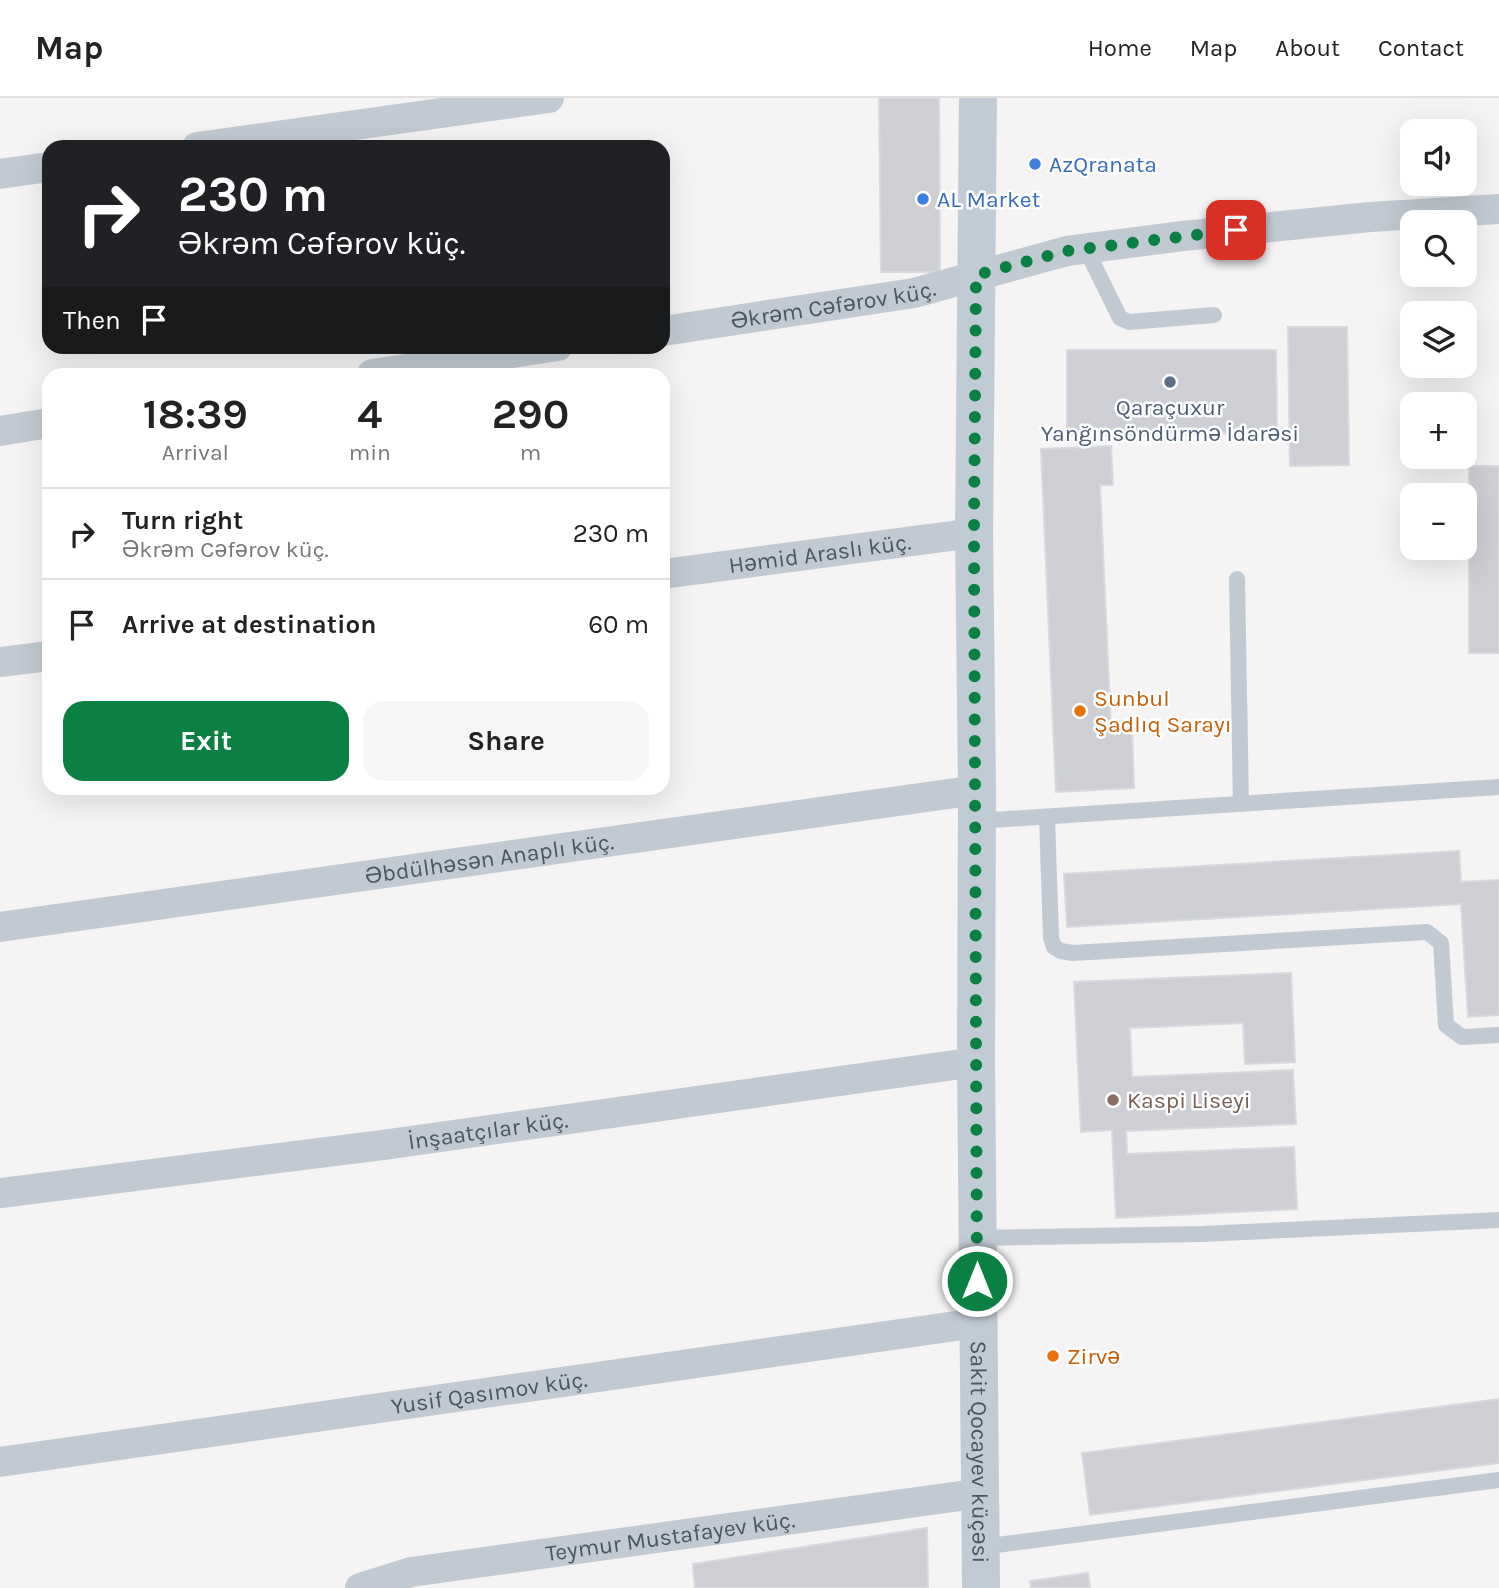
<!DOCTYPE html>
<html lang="en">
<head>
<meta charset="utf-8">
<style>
  body { margin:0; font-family:Karla,sans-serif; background:#f6f6f6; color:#222; height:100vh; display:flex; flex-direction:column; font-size:26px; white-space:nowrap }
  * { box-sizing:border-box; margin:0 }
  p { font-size:23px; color:#767676 }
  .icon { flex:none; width:38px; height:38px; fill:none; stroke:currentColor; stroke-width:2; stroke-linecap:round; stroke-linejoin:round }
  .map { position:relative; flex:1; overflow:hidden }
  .panel { position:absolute; left:42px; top:270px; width:628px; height:427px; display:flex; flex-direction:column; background:#fff; border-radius:21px; box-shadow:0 7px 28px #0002 }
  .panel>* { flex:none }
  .banner { position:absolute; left:42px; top:42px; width:628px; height:214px; border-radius:21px; box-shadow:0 7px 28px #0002; background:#202124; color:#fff; overflow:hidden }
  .controls { position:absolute; left:1400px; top:21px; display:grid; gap:14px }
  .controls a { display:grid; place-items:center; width:77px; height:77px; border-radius:14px; background:#fff; box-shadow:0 7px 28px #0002; font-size:35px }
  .pin { position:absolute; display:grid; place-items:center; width:60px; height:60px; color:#fff; margin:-30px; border-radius:14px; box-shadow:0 4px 10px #0006 }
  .me { position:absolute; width:77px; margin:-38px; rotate:0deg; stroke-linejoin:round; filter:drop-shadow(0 0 5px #0008) }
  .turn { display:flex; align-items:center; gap:24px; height:147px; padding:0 21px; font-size:32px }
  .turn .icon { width:91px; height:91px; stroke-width:2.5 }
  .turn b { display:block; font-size:49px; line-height:60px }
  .then { display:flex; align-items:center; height:66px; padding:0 21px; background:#0003; gap:14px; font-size:26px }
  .eta { display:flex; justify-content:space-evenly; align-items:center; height:119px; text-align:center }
  .eta b { font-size:42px; font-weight:700; line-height:49px }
  .cta { display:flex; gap:14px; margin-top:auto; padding:14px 21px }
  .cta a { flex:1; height:80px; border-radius:21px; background:#0b8043; color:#fff; font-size:28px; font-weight:700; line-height:80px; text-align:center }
  .cta a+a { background:#f6f6f6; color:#222 }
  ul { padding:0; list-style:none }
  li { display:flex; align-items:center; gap:21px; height:91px; padding:0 21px; border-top:2px solid #e0e0e0 }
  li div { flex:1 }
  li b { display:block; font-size:26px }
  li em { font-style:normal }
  header { display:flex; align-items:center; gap:42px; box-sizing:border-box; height:98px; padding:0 35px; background:#fff; border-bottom:2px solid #e0e0e0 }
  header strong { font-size:33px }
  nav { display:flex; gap:38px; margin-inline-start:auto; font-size:24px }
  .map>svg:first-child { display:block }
</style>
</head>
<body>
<header>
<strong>Map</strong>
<nav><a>Home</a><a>Map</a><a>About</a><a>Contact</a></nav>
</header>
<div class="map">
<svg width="1499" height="1490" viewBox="0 0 1499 1490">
  <rect width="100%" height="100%" fill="#f5f3f3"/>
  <g fill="#cdcfd5" stroke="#d7d9de" stroke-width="2">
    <path d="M879,0h60l1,174h-59z"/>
    <path d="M1288,229h59l2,138 -59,1z"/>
    <path d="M1067,252h209l1,83 -210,2z"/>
    <path d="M1111,348l2,39h-13l11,244 21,-1 2,60 -78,4 -15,-343z"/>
    <rect x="1469" y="368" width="30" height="187"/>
    <path d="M1459,753l2,31 38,-2v135l-31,2 -7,-113 -394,23 -3,-53z"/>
    <path d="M1291,875l4,89 -50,2 -2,-41 -113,5 2,49 161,-7 3,54 -170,7 1,23 167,-7 3,62 -181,9 -4,-88 -31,2 -7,-150z"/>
    <path d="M1499,1301v64l-409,52 -8,-62z"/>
    <path d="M927,1430l1,60h-233l-2,-24z"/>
    <path d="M1088,1475l2,15h-59l-1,-7z"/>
  </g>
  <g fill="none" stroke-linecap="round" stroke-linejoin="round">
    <g stroke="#c1cad2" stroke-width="16">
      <path d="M1086,151l34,69 9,4 85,-7"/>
      <path d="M1237,481l4,225"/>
      <path d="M1047,719l4,121 3,9 7,4 12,2 354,-21 14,11 5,82 16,12 37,-2"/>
      <path d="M976,723l523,-34"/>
      <path d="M977,1140l225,-4 297,-14"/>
      <path d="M981,1449l518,-67"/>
    </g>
    <g stroke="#c1cad2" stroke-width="30">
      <path d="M197,49l352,-49"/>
      <path d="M0,76l49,-7"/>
      <path id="s1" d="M663,233l251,-38 153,-42 116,-15 187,-19 129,-8"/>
      <path d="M372,276l186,-28"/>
      <path d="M0,333l49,-8"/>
      <path id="s2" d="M663,476l311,-41"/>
      <path d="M0,564l49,-6"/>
      <path id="s3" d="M0,829l977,-137"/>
      <path id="s4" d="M0,1095l383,-48 593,-83"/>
      <path id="s5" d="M0,1364l977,-139"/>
      <path id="s6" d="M360,1490l51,-16 571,-79"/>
    </g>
    <path stroke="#c1cbd6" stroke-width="38" id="s7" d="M978,0l-4,435 3,257 -1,272 5,526"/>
  </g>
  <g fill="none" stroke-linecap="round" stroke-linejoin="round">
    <path stroke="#0b8043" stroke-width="12" stroke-dasharray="0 21.6" d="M977,1183l-3,-748 2,-258 90,-24 170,-21"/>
  </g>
  <g fill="#3f7fe0" stroke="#fff" stroke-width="2.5">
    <circle cx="1035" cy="66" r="7"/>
    <circle cx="923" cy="101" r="7"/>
  </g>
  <circle fill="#5c6f8a" stroke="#fff" stroke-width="2.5" cx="1170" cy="284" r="7"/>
  <g fill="#e8710a" stroke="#fff" stroke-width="2.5">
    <circle cx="1080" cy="613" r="7"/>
    <circle cx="1053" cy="1258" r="7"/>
  </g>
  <circle fill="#8d6e63" stroke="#fff" stroke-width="2.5" cx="1113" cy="1002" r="7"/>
  <g text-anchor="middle" stroke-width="5" stroke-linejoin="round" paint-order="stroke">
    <g font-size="23" fill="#366cbe" stroke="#fff" text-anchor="start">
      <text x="1049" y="74">AzQranata</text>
      <text x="937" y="109">AL Market</text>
    </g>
    <g font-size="23" fill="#4a5661" stroke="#fff">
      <text dy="8" stroke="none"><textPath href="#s1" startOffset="172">Əkrəm Cəfərov küç.</textPath></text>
      <text dy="8" stroke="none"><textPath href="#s2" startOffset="158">Həmid Araslı küç.</textPath></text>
      <text dy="8" stroke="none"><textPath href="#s3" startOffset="494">Əbdülhəsən Anaplı küç.</textPath></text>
      <text dy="8" stroke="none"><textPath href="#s4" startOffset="492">İnşaatçılar küç.</textPath></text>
      <text dy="8" stroke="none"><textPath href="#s5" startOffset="494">Yusif Qasımov küç.</textPath></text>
      <text dy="8" stroke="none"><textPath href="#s7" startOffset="1354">Sakit Qocayev küçəsi</textPath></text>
      <text dy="8" stroke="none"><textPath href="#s6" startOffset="315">Teymur Mustafayev küç.</textPath></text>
    </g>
    <g font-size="23" fill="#4e5e75" stroke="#fff">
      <text x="1170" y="317">Qaraçuxur<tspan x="1170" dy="26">Yanğınsöndürmə İdarəsi</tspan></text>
    </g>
    <g font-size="23" fill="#c56008" stroke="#fff" text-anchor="start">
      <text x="1094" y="608">Sunbul<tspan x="1094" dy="26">Şadlıq Sarayı</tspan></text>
      <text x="1067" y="1266">Zirvə</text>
    </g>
    <g font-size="23" fill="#785e54" stroke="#fff" text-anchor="start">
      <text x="1127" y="1010">Kaspi Liseyi</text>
    </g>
  </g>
</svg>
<div class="controls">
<a><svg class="icon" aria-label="sound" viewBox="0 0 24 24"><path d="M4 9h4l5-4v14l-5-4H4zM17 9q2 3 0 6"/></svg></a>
<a><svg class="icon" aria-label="search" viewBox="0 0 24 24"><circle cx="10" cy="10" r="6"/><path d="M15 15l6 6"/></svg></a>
<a><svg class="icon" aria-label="layers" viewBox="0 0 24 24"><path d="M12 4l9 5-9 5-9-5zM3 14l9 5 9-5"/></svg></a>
<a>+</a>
<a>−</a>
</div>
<div class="pin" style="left:1236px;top:132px;background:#d93025"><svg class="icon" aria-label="arrive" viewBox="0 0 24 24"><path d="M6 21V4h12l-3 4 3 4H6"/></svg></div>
<svg class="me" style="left:977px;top:1183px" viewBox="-20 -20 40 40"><circle r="17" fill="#0b8043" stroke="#fff" stroke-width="3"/><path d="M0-11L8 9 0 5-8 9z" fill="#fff"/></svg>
<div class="banner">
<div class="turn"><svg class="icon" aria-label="right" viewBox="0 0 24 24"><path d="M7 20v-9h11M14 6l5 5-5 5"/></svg><div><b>230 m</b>Əkrəm Cəfərov küç.</div></div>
<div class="then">Then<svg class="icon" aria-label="arrive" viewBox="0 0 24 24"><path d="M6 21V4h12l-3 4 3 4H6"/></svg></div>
</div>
<section class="panel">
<div class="eta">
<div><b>18:39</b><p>Arrival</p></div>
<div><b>4</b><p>min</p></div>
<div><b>290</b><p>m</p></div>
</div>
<ul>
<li><svg class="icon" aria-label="right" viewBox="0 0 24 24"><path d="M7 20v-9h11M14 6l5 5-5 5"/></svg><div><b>Turn right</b><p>Əkrəm Cəfərov küç.</p></div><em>230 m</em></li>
<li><svg class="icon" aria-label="arrive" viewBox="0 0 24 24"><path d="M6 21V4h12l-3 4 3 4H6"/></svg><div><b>Arrive at destination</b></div><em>60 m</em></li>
</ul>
<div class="cta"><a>Exit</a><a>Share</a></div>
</section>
</div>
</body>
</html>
